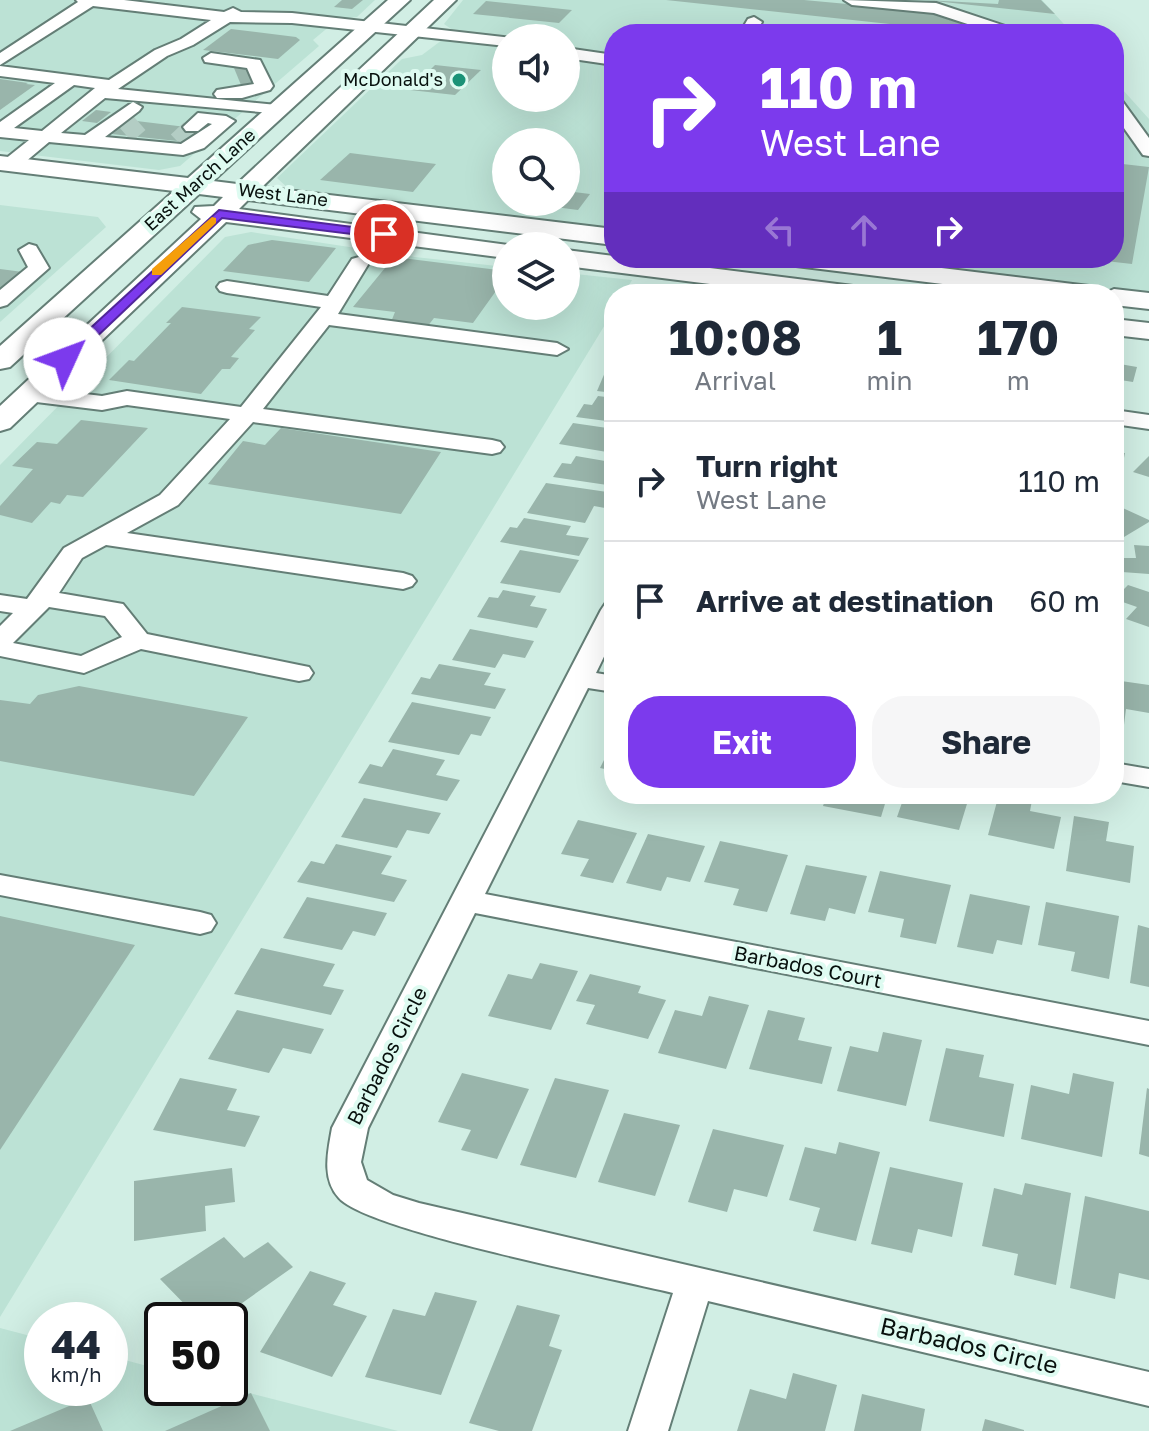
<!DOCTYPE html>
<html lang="en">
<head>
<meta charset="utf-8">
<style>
  body { margin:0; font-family:"Golos Text",sans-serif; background:#f6f6f7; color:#1f2937; height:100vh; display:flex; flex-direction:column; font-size:30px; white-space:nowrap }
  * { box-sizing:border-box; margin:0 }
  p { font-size:26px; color:#747a83 }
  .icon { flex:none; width:44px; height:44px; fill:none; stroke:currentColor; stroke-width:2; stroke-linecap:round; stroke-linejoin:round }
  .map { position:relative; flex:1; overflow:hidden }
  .details { position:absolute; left:604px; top:284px; width:520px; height:520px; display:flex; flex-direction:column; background:#fff; border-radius:32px; box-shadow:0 8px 32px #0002 }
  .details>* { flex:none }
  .top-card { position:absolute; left:604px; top:24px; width:520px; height:244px; border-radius:32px; box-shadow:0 8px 32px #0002; background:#7c3aed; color:#fff; overflow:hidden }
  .fabs { position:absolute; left:492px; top:24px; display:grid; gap:16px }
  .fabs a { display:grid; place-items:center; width:88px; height:88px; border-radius:50%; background:#fff; box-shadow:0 8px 32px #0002; font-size:40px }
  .speed { position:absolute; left:24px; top:1302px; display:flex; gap:16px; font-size:40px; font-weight:700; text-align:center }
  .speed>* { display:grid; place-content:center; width:104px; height:104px; border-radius:50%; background:#fff; box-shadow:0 8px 32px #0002; line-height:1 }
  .speed small { font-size:20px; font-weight:400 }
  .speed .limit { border:4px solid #111; border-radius:12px; background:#fff; color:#111 }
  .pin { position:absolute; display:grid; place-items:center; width:68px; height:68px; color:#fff; margin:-34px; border:4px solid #fff; border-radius:50%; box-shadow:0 2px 8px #0007 }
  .me { position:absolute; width:88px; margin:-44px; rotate:47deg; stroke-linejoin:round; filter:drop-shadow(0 0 6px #0008) }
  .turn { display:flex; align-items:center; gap:28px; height:168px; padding:0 24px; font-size:36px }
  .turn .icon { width:104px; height:104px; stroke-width:2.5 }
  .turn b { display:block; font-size:56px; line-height:68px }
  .lanes { display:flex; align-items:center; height:76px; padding:0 24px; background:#0003; justify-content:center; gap:40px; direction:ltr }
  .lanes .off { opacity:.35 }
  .eta { display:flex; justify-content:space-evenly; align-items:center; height:136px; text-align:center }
  .eta b { font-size:48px; font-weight:700; line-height:56px }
  .button { display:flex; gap:16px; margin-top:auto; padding:16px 24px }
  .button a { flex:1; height:92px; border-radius:32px; background:#7c3aed; color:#fff; font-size:32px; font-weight:700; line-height:92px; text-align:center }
  .button a+a { background:#f6f6f7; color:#1f2937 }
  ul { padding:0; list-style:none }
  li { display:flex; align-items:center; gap:24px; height:120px; padding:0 24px; border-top:2px solid #e0e1e3 }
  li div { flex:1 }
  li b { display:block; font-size:30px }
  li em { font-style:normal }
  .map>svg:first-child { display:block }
</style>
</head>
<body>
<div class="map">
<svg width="1149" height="1431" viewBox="0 0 1149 1431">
  <rect width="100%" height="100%" fill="#d1eee4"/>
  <g fill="#bce2d5" fill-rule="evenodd">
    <path d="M0,0h375l-18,17 -20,3 -24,20 6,6 -139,120 -21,4 -159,-19z"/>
    <path d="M463,0h579l31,34h-459v196l-324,-40 -13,-12 125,-119 20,-4 32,-24 -10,-7zM506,38h60v60h-60zM506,142h60v60h-60z"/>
    <path d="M1114,80l35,39v176l-304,-37h269z"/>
    <path d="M0,205l98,12 8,10 -106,95z"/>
    <path d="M251,232l164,25 91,10v39h60v-33l66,7 -8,14h-10v16l-614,1007v-852l225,-228z"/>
    <path d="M0,1328l42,11v49h68v-32l52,14v18h68l168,43h-398z"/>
  </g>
  <g fill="#99b5ab">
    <path d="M342,0h21l-11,9 -18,-2z"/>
    <path d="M666,0h138l119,11 67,22 -67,1 -24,-9z"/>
    <path d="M925,0l73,4 1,-4h42l14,14z"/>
    <path d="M486,1l86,9 -13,13 -86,-9z"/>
    <path d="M231,29l65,8 4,3 -22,19 -75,-9z"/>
    <path d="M435,65l46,5 -26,25 -45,-5z"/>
    <path d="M250,66l7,17 -16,2 -7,-17z"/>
    <path d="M0,79l28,4 -2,1 9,1 -35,25z"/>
    <path d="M96,110l15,2 -14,11 -15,-2z"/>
    <path d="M120,119l91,11 -15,13 -94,-10z"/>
    <path d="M350,153l86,11 -23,28 -93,-12z"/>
    <path d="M1114,163l35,4 -17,97 -35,-4 17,-2z"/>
    <path d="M566,191l24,3 -12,16 -46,-6 34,-2z"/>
    <path d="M272,240l64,8 -27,34 -86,-11 25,-26z"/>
    <path d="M394,257l112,14v6l-33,46 -39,-5 -7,9 -36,-5 4,-10 -42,-5z"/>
    <path d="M0,269l23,3 -23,21z"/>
    <path d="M182,307l79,10 -12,12 6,1 -24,27 8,1 -9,11h-8l-21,25 -92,-14 20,-20 5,1 37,-38h-5z"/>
    <path d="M1114,363l23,4 -4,15 -19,-3z"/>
    <path d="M606,370l8,1v22l-17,-2z"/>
    <path d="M598,396l16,2v24l-38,-5 8,-13 8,1z"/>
    <path d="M81,420l67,8 -65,69 -16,-2 -7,9 -9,-2 -19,21 -32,-8v-9l33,-37 -21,-3 25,-24 20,2z"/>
    <path d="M573,423l41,6 -1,24 -54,-9z"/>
    <path d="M281,428l160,24 -40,62 -193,-30 35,-43 22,4z"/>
    <path d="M1114,452l11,1 -5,24 -6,-1z"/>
    <path d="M576,456l35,6 -5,8 8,1v15l-61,-9 9,-14 9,1z"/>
    <path d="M1149,456v21l-16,-5z"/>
    <path d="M546,483l68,10 -9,15 -11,-2 -9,17 -58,-10z"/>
    <path d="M1114,504l35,16v2l-25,15 -10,-4z"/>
    <path d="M524,518l47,8 -5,9 23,3 -10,18 -79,-14 10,-15 7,1z"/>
    <path d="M1134,545l15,1v28l-27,-2 -3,-14h17z"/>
    <path d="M520,550l59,10 -19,33 -60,-10z"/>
    <path d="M1128,585l21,7v35l-23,-8 11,-12 -23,-8z"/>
    <path d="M503,590l33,6 -6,10 17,3 -10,19 -60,-11 12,-20 9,1z"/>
    <path d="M470,629l64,12 -9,17 -22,-4 -8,14 -43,-8z"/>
    <path d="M439,664l52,9 -7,12 22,4 -11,20 -84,-15 10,-17 9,2z"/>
    <path d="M1114,680l35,5v28l-23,-4 -2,16 -10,-2z"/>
    <path d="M79,686l169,31 -54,79 -194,-35v-61l30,4 8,-9z"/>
    <path d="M412,702l79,15 -10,19 -10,-2 -12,21 -71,-13z"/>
    <path d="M614,740v31l-14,-3z"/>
    <path d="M393,749l52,11 -9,15 24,5 -13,21 -89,-18 12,-19 12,3z"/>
    <path d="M765,794h41l-3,9z"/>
    <path d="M827,794h61l-7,23 -58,-11z"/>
    <path d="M905,794l27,1 38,-1 -11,36 -62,-13z"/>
    <path d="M999,794l34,1 -3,16 31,6 -7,32 -66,-14z"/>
    <path d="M364,798l77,15 -12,21 -22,-4 -10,18 -56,-11z"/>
    <path d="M1074,816l35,6 -3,19 28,5 -4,37 -64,-12z"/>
    <path d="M578,820l59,13 -24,50 -33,-7 9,-17 -28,-5z"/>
    <path d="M648,834l57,12 -15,36 -23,-5 -6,14 -35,-8z"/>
    <path d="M720,841l68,14 -21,57 -34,-7 6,-16 -35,-7z"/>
    <path d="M336,844l56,12 -11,18 26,6 -13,22 -97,-20 14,-21 13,3z"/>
    <path d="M806,865l61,11 -12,38 -26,-6 -4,13 -35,-7z"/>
    <path d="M880,871l71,14 -15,59 -36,-7 4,-18 -36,-7z"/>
    <path d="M970,894l60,12 -8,39 -25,-5 -4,14 -36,-7z"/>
    <path d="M307,897l80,16 -12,23 -22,-5 -11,19 -59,-12z"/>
    <path d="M1046,902l73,14 -10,63 -38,-8 4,-19 -37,-7z"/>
    <path d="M0,916l135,29 -135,205z"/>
    <path d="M1138,925l11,3v59l-19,-4z"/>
    <path d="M261,948l74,16 -12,22 21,4 -13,25 -97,-21z"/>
    <path d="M540,963l38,8 -27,59 -63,-14 20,-42 24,5z"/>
    <path d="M590,974l51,12 -3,7 28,7 -18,39 -62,-15 9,-19 -19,-4z"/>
    <path d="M709,996l40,9 -23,64 -68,-16 17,-43 27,6z"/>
    <path d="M237,1010l87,19 -13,25 -28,-6 -14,25 -61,-14z"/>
    <path d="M768,1010l37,8 -7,22 34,7 -10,37 -73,-15z"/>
    <path d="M883,1032l39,8 -16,66 -69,-15 13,-45 28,6z"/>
    <path d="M946,1048l38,7 -5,22 35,7 -10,53 -75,-16z"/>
    <path d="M462,1073l67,16 -32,70 -36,-9 10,-20 -33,-8z"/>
    <path d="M1073,1073l41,9 -12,75 -81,-18 10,-54 38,9z"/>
    <path d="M180,1078l57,11 -10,21 33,6 -15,31 -92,-17z"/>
    <path d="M555,1078l54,12 -33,88 -56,-13z"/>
    <path d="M1147,1088l2,1v68l-10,-3z"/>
    <path d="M624,1113l56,12 -25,71 -57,-14z"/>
    <path d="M713,1129l71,16 -17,52 -33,-8 -7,23 -39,-10z"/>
    <path d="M839,1142l41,10 -24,89 -43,-10 7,-23 -31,-8 16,-53 31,7z"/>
    <path d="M890,1167l73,16 -11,54 -34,-8 -6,24 -41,-9z"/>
    <path d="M232,1168l3,34 -30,4 1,25 -72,10v-60z"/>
    <path d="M1025,1183l46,10 -15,92 -42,-10 4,-21 -36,-8 12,-58 28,7z"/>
    <path d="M1085,1196l64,15v69l-30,-7 -4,26 -45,-11z"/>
    <path d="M224,1237l20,21 24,-16 25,25 -75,53h-18l-40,-41z"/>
    <path d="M310,1271l36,12 -13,22 34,11 -35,61 -72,-25z"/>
    <path d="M435,1292l42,9 -36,94 -76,-18 28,-68 32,7z"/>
    <path d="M517,1305l43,10 -11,31 13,4 -30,81h-33l-30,-8z"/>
    <path d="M793,1373l44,12 -12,46h-88l13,-42 36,10z"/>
    <path d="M251,1393l19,38h-105z"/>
    <path d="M862,1394l63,15 -4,22h-67z"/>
    <path d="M88,1398l15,33h-93z"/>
    <path d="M985,1419l39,11v1h-42z"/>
  </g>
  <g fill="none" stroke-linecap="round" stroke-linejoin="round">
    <g stroke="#b3cdc4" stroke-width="18" stroke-dasharray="18 9" stroke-linecap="butt">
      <path d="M126,135l15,-13"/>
      <path d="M177,141l15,-14"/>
    </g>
    <defs>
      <g id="minor">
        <path d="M76,0h48l100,12 9,-4 8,4 51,1 220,25h-6v8l-214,-23 -62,-1 -37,23 -26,11 -49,33 159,16 9,5 -3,4 -178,-16 -44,35 24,2 48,-33 9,5 -3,4 -34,26 76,7 31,-20 -4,-1 -10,8h-12l-3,-4 15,-14 28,3 9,5 -31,27 -21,7 -134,-13 -31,26h-14l-2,-4 2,-4 25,-20 -29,-3v-15l55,-39 -55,-7v-10l109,14 46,-30 26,-11 30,-19 -118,-14 -93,59v-12l78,-51zM74,85l21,3 -53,43 -28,-3z"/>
        <path d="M844,0l92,3 84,28 2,3h-24l-64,-21 -82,-8z"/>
        <path d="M754,17l8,5 -7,12h-16l9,-15z"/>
        <path d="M566,48l48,7v10l-48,-7z"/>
        <path d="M211,53l49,7 13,26 -3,4 -28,8h-25l-3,-4 3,-4 37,-6 -7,-16 -42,-6 -2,-4z"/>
        <path d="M1114,97l6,1 29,40v18l-6,-1 -29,-41z"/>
        <path d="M29,244l7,2 13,22 -42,37 -7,2v-17l28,-23 -9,-17z"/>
        <path d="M359,257l10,6 -31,51 219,29 11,6 -11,6 -228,-30 -66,84 229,31 8,2 4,5 -4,5 -8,2 -239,-32 -75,83 -51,28 276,40 9,3 4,5 -4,5 -9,3 -297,-44 -24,13 -23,35 64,11 24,30 152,31 10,2 4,6 -4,6 -10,2 -158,-32 -57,24 -84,-17v-30l13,-13 -13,-2v-16l27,4 37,-51 96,-53 70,-76 -103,-14 -25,5 -74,-9 -8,-2 -3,-5 3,-5 8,-2 74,9 25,-5 114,16 80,-100 -94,-14 -7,-2 -3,-4 3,-4 7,-2 101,15 24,-37zM49,607l56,9 17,21 -41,19 -68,-13z"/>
        <path d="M1114,410l35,5v14l-35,-5z"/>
        <path d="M614,602v34l-18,37 18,3v16l-26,-4 -103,206 664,127v24l-674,-132 -107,215 -7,34 6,18 26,15 26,8 730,169v34l-441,-105 -40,130h-40l45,-138c-57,-14 -305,-62 -334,-95 -18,-20 -11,-47 -7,-70l269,-518 4,-6z"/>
        <path d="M1114,763l35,6v18l-35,-6z"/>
        <path d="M0,875l200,37 11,3 5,8 -5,8 -11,3 -200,-39z"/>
      </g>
      <g id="major">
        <path d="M388,0h22l-197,181 24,3 197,-184h22l-194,187 352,42v16l-366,-45 -9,9 277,37h-10v12l-280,-36 -216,206 -10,3v-25l201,-187 -9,-7 3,-5 19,-1 9,-9 -24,-3 -189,173 -10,2v-23l174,-155 -174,-21v-14l188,22z"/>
        <path d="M566,250l287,36 9,2 4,6h-76l-224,-28z"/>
        <path d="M783,258h76l230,28 9,2 4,6h-77l-229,-28 -9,-3z"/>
        <path d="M1114,289l35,4v16l-35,-4v-11h-11z"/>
        <path d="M1114,319l35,4v16l-35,-4z"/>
      </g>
    </defs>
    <use href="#minor" stroke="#647e76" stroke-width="4"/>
    <use href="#major" stroke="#647e76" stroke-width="4"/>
    <use href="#minor" fill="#fff" fill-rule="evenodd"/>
    <use href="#major" fill="#fff" fill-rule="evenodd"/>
  </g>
  <path fill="#7c3aed" stroke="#51269a" stroke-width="2" d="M219,210l165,21 6,3 -6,4 -162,-20 -152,144h-10v-6z"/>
  <path fill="#f59e0b" d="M212,217l4,1v5l-55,52h-9v-6z"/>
  <circle fill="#1a9277" stroke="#defbf1" stroke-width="3" cx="459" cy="80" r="8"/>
  <g text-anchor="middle" stroke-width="8" stroke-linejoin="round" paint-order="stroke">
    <g font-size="18" fill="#07100d" stroke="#defbf1" text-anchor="end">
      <text x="443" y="86">McDonald's</text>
    </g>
    <g font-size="18" fill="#07100d" stroke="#defbf1">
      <text transform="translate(200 180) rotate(-42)" y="6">East March Lane</text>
      <text transform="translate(283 195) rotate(7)" y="6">West Lane</text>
    </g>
    <g font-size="20" fill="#07100d" stroke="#defbf1">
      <text transform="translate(808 967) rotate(11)" y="7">Barbados Court</text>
      <text transform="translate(387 1056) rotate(-63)" y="7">Barbados Circle</text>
    </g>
    <g font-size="24" fill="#07100d" stroke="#defbf1">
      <text transform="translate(969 1346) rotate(13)" y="8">Barbados Circle</text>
    </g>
  </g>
</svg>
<div class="fabs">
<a><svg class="icon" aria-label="sound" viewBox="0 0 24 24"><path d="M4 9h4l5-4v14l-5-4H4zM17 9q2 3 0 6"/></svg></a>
<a><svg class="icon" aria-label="search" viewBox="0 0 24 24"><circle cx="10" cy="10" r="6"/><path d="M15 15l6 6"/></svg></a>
<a><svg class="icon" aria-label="layers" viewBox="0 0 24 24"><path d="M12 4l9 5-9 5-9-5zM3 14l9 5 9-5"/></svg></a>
</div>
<div class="speed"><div>44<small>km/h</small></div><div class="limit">50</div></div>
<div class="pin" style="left:384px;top:234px;background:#d93025"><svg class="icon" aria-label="arrive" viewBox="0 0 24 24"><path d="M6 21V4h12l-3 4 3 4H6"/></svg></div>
<svg class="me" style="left:65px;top:359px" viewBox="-20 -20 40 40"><circle r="19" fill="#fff"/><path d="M0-13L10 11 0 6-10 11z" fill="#7c3aed"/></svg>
<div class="top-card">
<div class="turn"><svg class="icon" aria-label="right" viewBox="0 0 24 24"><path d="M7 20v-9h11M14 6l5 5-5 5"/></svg><div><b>110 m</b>West Lane</div></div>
<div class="lanes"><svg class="icon off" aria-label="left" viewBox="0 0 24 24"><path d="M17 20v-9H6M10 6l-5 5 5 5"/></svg><svg class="icon off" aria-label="ahead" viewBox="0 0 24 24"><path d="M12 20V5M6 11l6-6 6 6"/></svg><svg class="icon" aria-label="right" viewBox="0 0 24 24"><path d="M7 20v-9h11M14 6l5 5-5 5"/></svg></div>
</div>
<section class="details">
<div class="eta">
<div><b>10:08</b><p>Arrival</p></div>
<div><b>1</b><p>min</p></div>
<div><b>170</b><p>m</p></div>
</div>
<ul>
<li><svg class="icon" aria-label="right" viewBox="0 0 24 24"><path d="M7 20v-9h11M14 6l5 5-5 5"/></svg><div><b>Turn right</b><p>West Lane</p></div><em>110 m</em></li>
<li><svg class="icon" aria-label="arrive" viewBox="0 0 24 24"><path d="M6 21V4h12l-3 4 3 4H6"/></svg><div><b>Arrive at destination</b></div><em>60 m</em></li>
</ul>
<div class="button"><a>Exit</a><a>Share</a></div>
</section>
</div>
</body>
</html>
